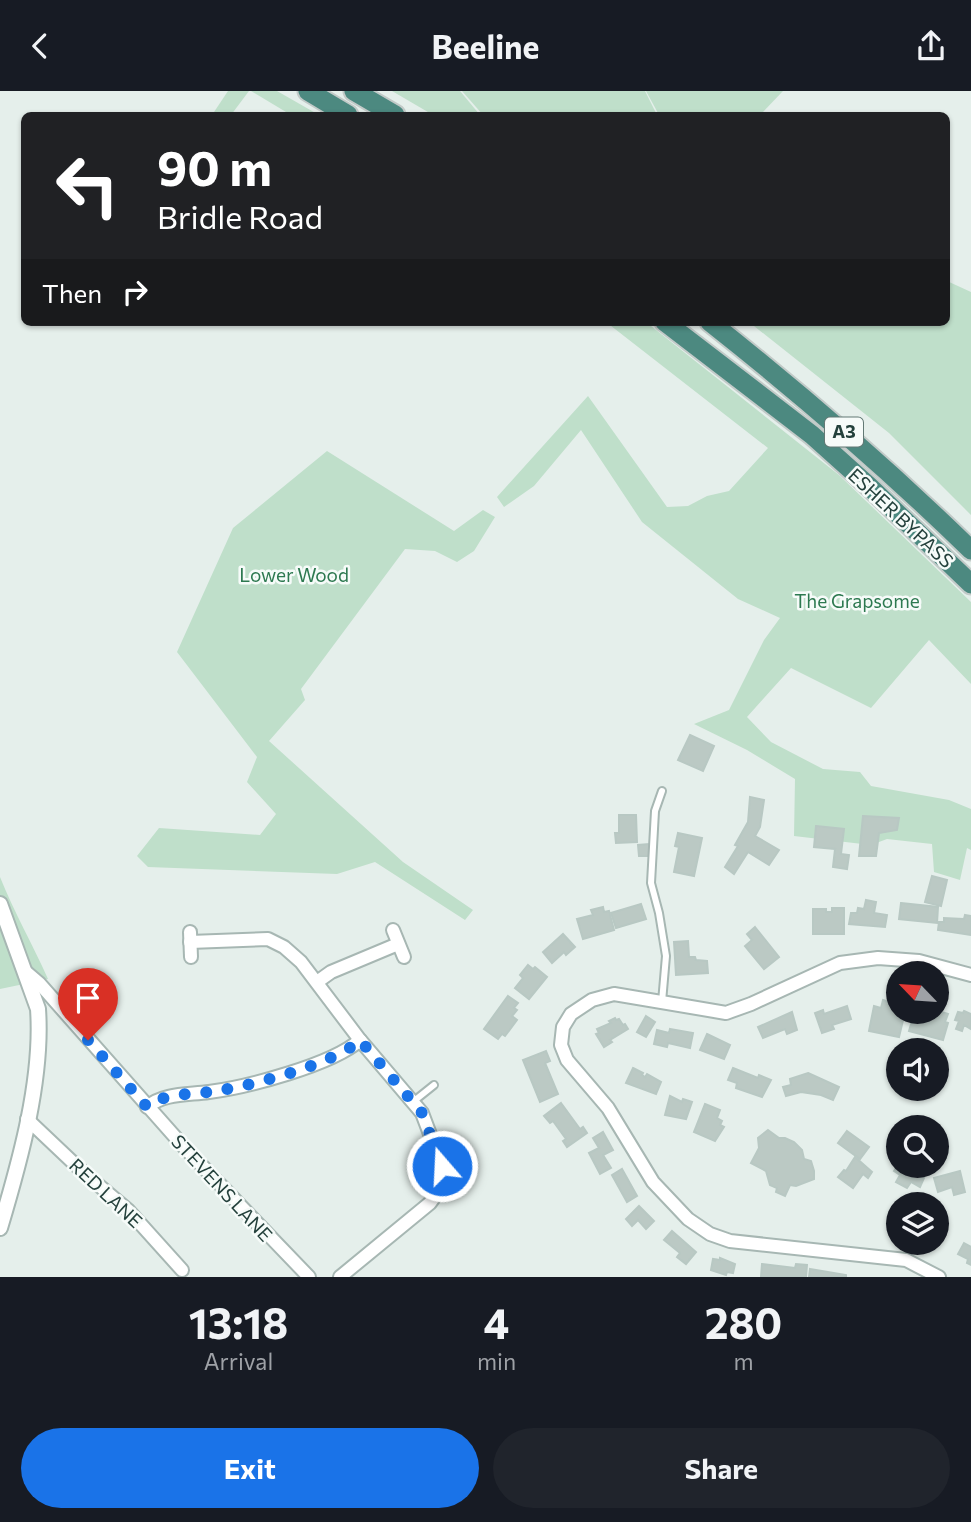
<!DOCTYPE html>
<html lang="en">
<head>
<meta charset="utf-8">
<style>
  body { margin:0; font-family:Commissioner,sans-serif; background:#20242c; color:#f1f3f6; height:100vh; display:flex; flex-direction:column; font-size:26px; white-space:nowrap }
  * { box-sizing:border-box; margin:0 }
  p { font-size:23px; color:#9ea1a6 }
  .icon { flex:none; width:38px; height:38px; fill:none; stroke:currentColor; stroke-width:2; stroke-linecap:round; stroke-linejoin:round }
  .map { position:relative; height:1186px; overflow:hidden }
  .panel { display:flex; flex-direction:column; background:#171b24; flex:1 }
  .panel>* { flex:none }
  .hud { position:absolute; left:21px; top:21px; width:929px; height:214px; border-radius:10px; box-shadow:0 2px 5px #0004; background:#202124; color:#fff; overflow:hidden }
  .needle { width:46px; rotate:295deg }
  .tools { position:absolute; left:886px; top:870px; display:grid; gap:14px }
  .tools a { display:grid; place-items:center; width:63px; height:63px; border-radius:50%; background:#171b24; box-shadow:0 2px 5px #0004; font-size:35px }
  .pin { position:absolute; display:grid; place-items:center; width:60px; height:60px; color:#fff; margin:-72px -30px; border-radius:50% 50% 50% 0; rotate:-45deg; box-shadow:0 0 7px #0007 }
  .pin .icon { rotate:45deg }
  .me { position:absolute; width:77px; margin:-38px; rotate:341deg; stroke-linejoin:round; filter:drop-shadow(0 0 5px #0008) }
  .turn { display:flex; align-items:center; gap:24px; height:147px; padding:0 21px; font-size:32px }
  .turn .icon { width:91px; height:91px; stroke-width:2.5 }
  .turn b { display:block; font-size:49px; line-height:60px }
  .then { display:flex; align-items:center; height:66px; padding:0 21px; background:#0003; gap:14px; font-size:26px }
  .eta { display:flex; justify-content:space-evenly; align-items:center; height:119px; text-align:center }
  .eta b { font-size:42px; font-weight:700; line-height:49px }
  .primary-button { display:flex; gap:14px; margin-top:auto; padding:14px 21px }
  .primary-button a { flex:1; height:80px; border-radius:42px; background:#1a73e8; color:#fff; font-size:28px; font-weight:700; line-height:80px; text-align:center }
  .primary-button a+a { background:#20242c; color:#f1f3f6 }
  header { display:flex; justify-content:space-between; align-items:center; height:91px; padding:0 21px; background:#171b24; font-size:32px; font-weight:700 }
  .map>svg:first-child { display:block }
</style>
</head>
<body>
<header><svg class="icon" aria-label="back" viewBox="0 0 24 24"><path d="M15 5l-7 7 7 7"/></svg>Beeline<svg class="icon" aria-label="share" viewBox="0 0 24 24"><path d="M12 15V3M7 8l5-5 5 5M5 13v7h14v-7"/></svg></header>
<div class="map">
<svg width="971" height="1186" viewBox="0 0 971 1186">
  <rect width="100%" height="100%" fill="#e5efeb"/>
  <g fill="#bfdfca">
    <path d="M228,0h21l-18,24h-19z"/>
    <path d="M251,0h26l42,24h-28z"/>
    <path d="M392,0h68l20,24h-47z"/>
    <path d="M462,0h183l12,24h-174z"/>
    <path d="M646,0h137l-23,24h-101z"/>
    <path d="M947,190l24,11v223l-82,-82 -140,-111h198z"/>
    <path d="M606,231h40l193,153 132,127v82l-42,-44 -58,68 -80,-40 -44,49 24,25 52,27 37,3 11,14 78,14 22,9v41l-4,-2 -7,32 -26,-8 -2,-28 -45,-5 -16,6 -77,-9 1,-57 -48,-29 -53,-26 35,-14 35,-70 16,-22 -42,-19 -96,-77 -61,-92 -47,56 -30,21 -7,-10 91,-101 79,111 21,-1 19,-10 22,-5 39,-43z"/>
    <path d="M327,360l127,80 29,-21 12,7 -21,34 -17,11 -22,-11 -30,-2 -104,140 4,11 -36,41 134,121 70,48 -8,10 -90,-58 -38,12 -189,-7 -11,-11 22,-28 101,7 16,-21 -29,-32 10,-25 -80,-105 56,-124z"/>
    <path d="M0,786c14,35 33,68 48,102l-48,10z"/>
  </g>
  <g fill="#bbc9c4" stroke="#b8c8c3" stroke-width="2">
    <path d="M690,644l24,11 -11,25 -25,-11z"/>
    <path d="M750,706l14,3 -4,27 -5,9 24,14 -10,15 -21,-13 -14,22 -9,-7 13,-21 -3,-1 13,-23z"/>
    <path d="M619,724h17l1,27 -21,1 -1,-10h4z"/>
    <path d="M863,725l36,2 -2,12 -18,3 -3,23h-17z"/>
    <path d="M816,735l28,3 -3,25 8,1 -2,14 -14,-2 2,-18 -21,-2z"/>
    <path d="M678,742l24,5 -8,38 -20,-4 5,-25 -4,-1z"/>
    <path d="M649,753l1,12h-11l-1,-11z"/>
    <path d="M932,785l15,4 -6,26 -16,-4z"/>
    <path d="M866,809l10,2 -2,11 13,2 -2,12 -36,-3 2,-11h6l1,-5 6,1z"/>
    <path d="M901,812l37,4 -1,16 -38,-4z"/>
    <path d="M641,813l5,15 -30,9 -5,-15z"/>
    <path d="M603,816l1,5 5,-1 5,19 -31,9 -6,-20 16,-4 -2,-5z"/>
    <path d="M832,817h12v26h-31v-25h13v3h6z"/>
    <path d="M965,824l6,1v19l-33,-5 1,-8h5v-4l20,1z"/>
    <path d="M755,836l24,30 -15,12 -19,-23 7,-6 -5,-6z"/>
    <path d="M563,843l12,13 -9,8 -2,-3 -12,11 -9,-11z"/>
    <path d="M688,850l1,16h6l1,3 11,1 1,12 -32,2 -2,-33z"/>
    <path d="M528,874l5,4 2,-2 12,10 -18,22 -14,-11 8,-10 -3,-3z"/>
    <path d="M508,905l10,7 -4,5 3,2 -5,6 5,4 -12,16 -3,-2 -4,5 -14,-10z"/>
    <path d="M883,909l9,3 -1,5 14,4 -6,25 -30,-6 5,-25 7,2z"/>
    <path d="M847,915l4,13 -19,6 2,4 -12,4 -7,-20 8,-3 1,4z"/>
    <path d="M938,920l10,3 -3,8 3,1 -5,17 -34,-9 5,-17 22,4z"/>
    <path d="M964,920l7,3v15l-7,-4 -2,6 -6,-2 3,-8 -4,-1 3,-8 5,1z"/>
    <path d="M792,921l5,18 -10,4 -2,-5 -22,9 -5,-11z"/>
    <path d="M646,925l9,6 -9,15 -9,-5z"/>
    <path d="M615,927l1,2 3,-1 4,6 2,-1 3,5 -18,11 2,2 -8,5 -8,-13 3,-1 -2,-4 14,-6 -2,-2z"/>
    <path d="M670,938l23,4 -3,15 -22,-5 -1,4 -13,-3 3,-14 12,3z"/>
    <path d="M707,943l23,11 -6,14 -24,-9z"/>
    <path d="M546,960l4,10 -5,2 13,31 -18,8 -17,-42z"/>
    <path d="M633,977l10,5 -1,2 3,2 2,-3 14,8 -5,12 -30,-11z"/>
    <path d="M733,977l25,10 1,-3 12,5 -9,17 -26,-9 1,-5 -9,-3z"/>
    <path d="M808,982l31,14 -6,13 -12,-5 -20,-3 -15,4 -3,-9 8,-2 -1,-6z"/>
    <path d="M670,1005l12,6 1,-3 9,3 -6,17 -21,-4z"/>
    <path d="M561,1012l19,26 3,-2 4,6 -20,14 -4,-6 3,-2 -13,-18 -3,2 -6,-7z"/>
    <path d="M705,1013l15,6 -3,8 5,3 -2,4 4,2 -9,14 -21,-9z"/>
    <path d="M768,1039l11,8h6l9,4 8,8 2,9 7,2 3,10v8l-18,7 -6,-1 -5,11 -9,-4 1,-4 -7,-3 -4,-14 -15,-8 8,-15 -1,-10z"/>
    <path d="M847,1040l22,16 -9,12 -22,-16z"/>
    <path d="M603,1041l10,18 -10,5 8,13 -11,6 -11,-21 10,-5 -6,-10z"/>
    <path d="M855,1066l17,15 -4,6 -5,-4 -10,14 -15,-11 6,-7 2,1z"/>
    <path d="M898,1074l22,3 -4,6 8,4 -4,9 -9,-5 -4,6 -11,-6 4,-7 -6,-4z"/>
    <path d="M622,1078l15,27 -10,6 -15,-27z"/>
    <path d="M960,1080l5,21 -11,3 -2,-8 -14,5 -4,-14z"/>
    <path d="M639,1115l15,15 -8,8 -8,-9 -6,6 -6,-7z"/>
    <path d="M672,1140l24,21 -10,12 -9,-7 3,-4 -16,-13z"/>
    <path d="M964,1152l7,4v18l-4,-2 1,-4 -10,-5z"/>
    <path d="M720,1167l15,6 -2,9 -6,-1 -1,3 -15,-5 2,-11 7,1z"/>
    <path d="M762,1173l33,4 1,-4 11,1 -1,12h-45z"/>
    <path d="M810,1178l36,6v2h-37z"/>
  </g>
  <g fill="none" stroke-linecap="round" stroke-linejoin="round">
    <defs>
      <g id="service">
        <path d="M662,700l-7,20 -4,72 8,30 7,43 -4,46"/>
        <path d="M414,1010l20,-16"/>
      </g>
      <g id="minor">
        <path d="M393,839l11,27"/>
        <path d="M190,841l1,25"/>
        <path d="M190,851l78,-3 16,8 17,15 59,78 62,73 20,53v15l-4,11 -8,11 -90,74"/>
        <path d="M25,880l14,12 145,164 125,130"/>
        <path d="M317,891l14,-10 67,-28"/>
        <path d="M147,1016c17,-14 40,-12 62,-15 38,-5 123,-27 151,-52"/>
        <path d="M27,1028l56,53 45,38 54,60"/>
        <path d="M939,1186l-33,-17 -176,-19 -20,-7 -22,-15 -35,-37 -45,-74 -41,-48 -6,-15 2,-18 8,-13 21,-14 22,-6 112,19 25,-9 89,-41 38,-5 41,3 52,14"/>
      </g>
      <path id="tertiary" d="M0,813l38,105c5,70 -18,152 -38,219"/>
      <g id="trunk">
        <path d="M308,0l40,24"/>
        <path d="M354,0l41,24"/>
        <path d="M665,231l147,113 58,52 101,97"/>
        <path d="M710,231c91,72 178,147 261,228"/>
      </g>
    </defs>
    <use href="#service" stroke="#a7b7b3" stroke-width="10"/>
    <use href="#minor" stroke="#a7b7b3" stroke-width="16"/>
    <use href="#tertiary" stroke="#a7b7b3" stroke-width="18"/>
    <use href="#trunk" stroke="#c2cac8" stroke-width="23"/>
    <use href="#service" stroke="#fff" stroke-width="6"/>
    <use href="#minor" stroke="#fff" stroke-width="12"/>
    <use href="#tertiary" stroke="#fff" stroke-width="14"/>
    <use href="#trunk" stroke="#4c8980" stroke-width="19"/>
  </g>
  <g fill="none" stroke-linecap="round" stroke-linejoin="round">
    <path stroke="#1a73e8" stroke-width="12" stroke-dasharray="0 21.6" d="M88,949l59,67c17,-14 41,-12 62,-15 38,-5 124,-27 151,-52l62,73 20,53"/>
  </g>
  <g text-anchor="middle" stroke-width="5" stroke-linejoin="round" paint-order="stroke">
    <rect fill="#f6fbf9" stroke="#637975" stroke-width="2" x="825" y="326.5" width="38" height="29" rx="5"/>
    <g font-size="18" font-weight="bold" fill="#24413c">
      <text x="844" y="347">A3</text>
    </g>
    <g font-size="19" fill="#24413c" stroke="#f6fbf9">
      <text transform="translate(901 427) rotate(43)" y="7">ESHER BYPASS</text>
      <text transform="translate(222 1097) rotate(47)" y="7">STEVENS LANE</text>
      <text transform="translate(106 1102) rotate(43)" y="7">RED LANE</text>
    </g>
    <g font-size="19" fill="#2d7950" stroke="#f6fbf9">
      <text x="294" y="491">Lower Wood</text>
      <text x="857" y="517">The Grapsome</text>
    </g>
  </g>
</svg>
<div class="tools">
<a><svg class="needle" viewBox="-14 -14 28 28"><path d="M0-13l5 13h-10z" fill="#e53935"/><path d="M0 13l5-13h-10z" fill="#9ea1a6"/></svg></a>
<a><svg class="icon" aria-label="sound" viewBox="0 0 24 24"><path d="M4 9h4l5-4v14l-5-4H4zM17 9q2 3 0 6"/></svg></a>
<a><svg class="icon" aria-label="search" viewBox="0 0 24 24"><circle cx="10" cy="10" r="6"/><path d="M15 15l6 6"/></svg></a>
<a><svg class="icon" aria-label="layers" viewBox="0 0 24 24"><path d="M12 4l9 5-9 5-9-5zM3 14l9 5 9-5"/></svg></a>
</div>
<div class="pin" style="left:88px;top:949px;background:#d93025"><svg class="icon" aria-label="arrive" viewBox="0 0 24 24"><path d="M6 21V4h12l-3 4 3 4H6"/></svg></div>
<svg class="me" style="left:442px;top:1075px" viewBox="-20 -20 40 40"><circle r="17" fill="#1a73e8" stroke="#fff" stroke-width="3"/><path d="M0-11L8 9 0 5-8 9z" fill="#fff"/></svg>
<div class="hud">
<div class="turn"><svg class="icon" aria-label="left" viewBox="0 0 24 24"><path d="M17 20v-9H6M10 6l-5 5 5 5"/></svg><div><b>90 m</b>Bridle Road</div></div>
<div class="then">Then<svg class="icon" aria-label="right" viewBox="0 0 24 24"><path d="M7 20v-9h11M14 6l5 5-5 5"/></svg></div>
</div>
</div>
<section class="panel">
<div class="eta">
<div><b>13:18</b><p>Arrival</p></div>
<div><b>4</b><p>min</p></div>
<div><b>280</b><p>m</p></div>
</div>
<div class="primary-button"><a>Exit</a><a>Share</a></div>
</section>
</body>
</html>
